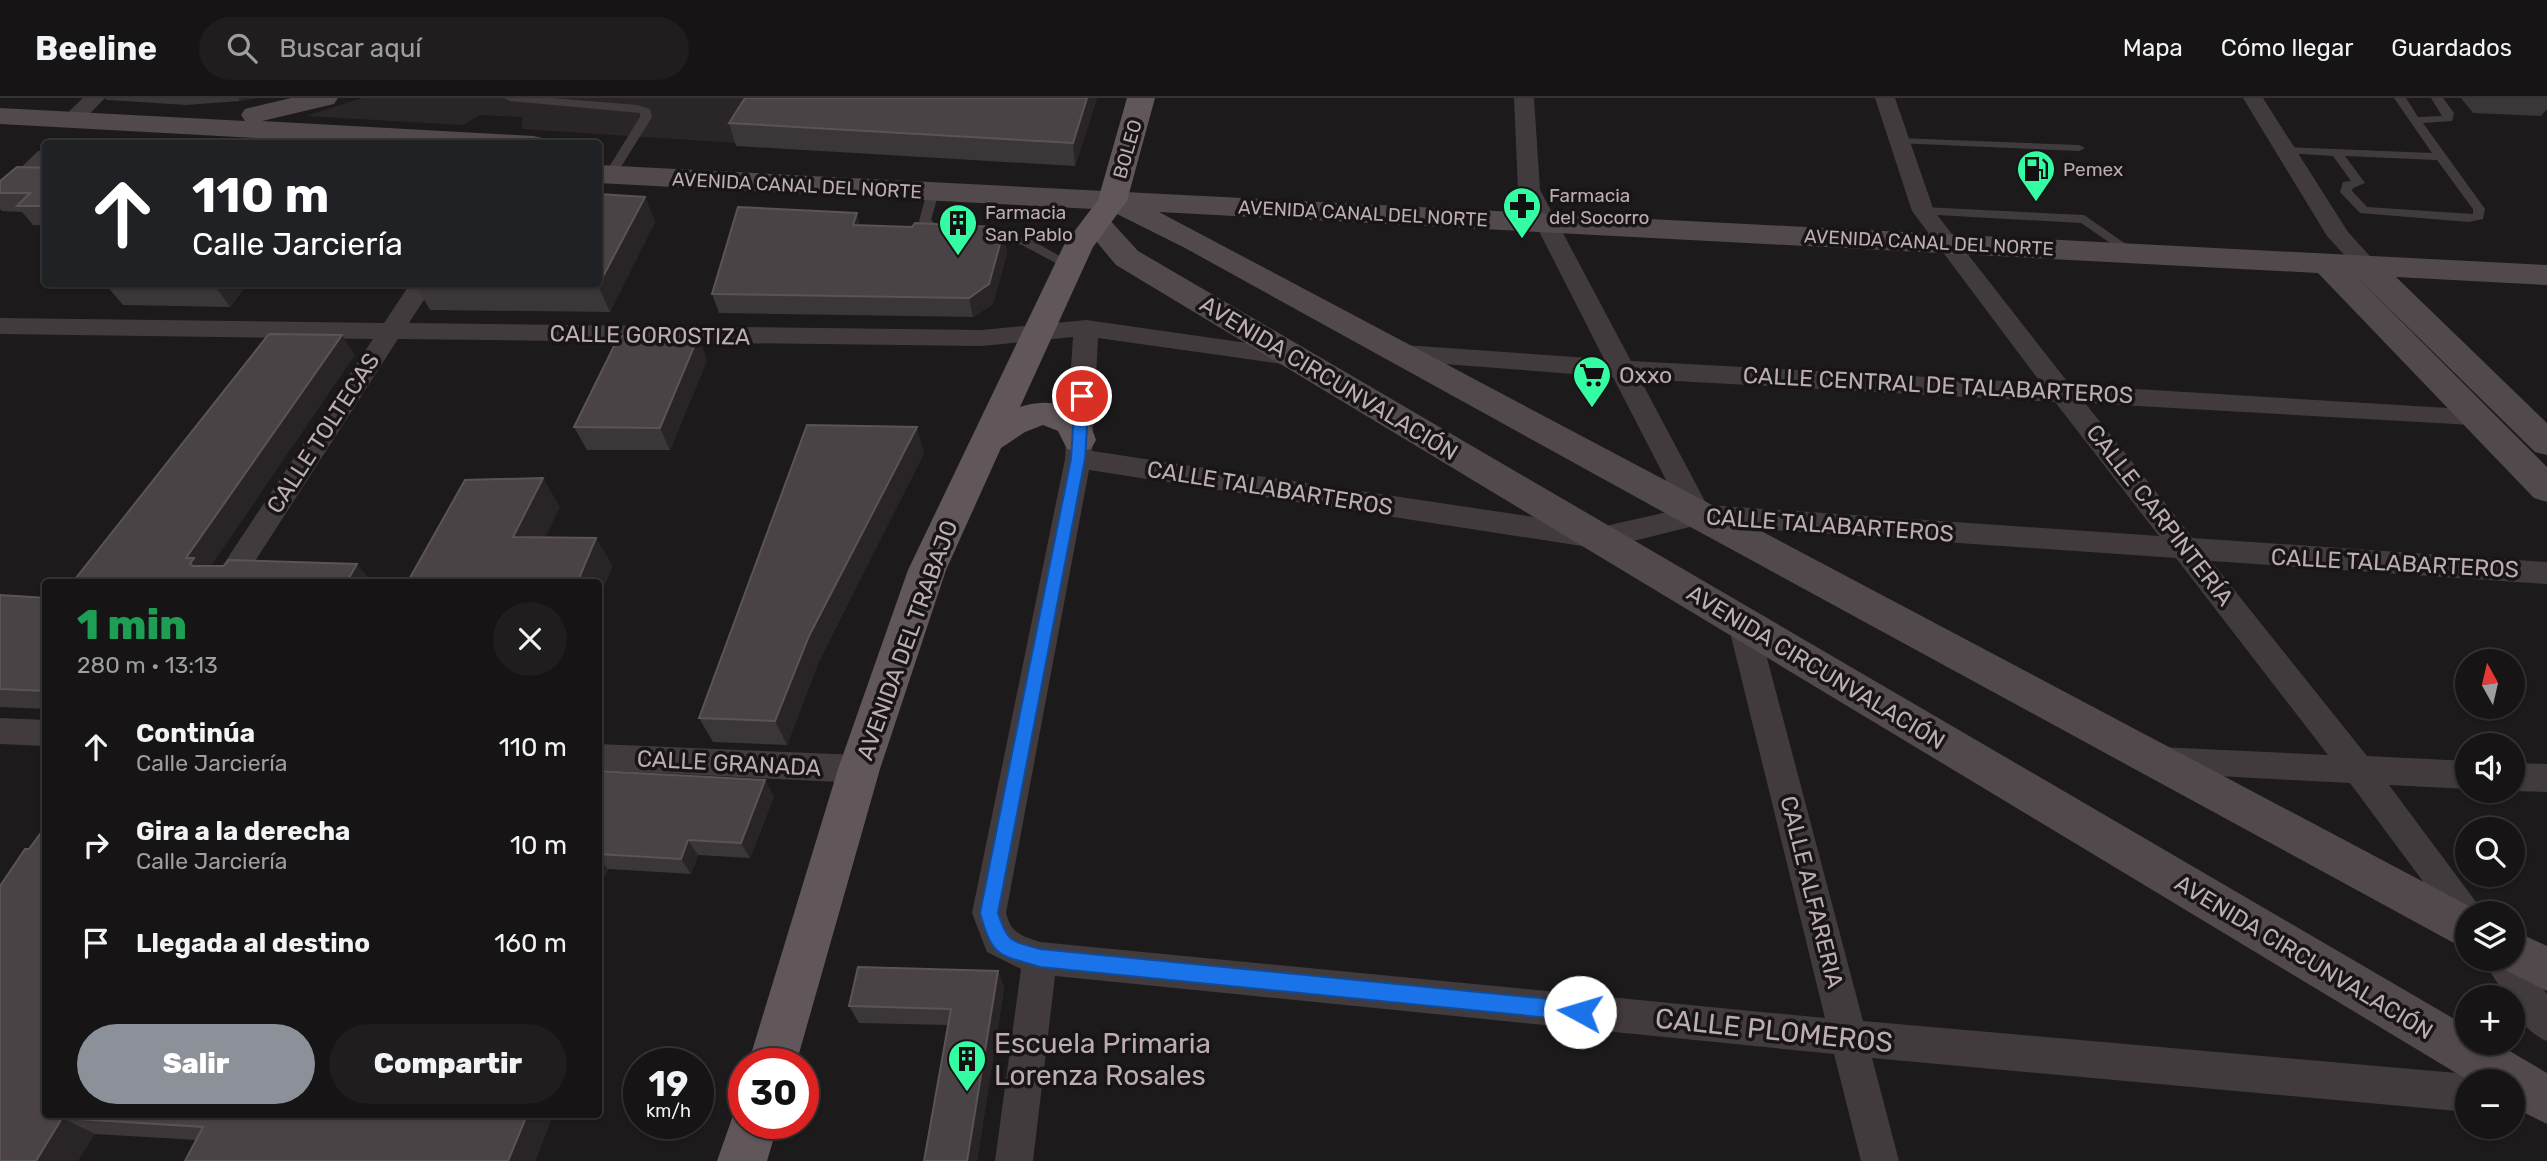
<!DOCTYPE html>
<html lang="es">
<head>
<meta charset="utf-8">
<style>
  body { margin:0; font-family:Rubik,sans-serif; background:#1f1d1d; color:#f1f3f6; height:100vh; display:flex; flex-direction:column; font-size:26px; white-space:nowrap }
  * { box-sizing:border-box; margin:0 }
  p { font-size:23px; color:#9e9ea0 }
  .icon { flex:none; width:38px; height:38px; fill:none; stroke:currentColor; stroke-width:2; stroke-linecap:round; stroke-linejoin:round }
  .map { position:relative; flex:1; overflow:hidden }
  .details { position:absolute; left:42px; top:481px; width:560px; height:539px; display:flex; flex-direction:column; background:#161414; border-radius:7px; box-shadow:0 2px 5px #0004,0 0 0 2px #353334 }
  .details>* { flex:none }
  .banner { position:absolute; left:42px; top:42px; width:560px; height:147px; border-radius:7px; box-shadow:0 2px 5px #0004,0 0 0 2px #353334; background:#202124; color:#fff; overflow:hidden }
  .needle { width:46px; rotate:352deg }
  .buttons { position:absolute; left:2455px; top:551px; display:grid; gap:14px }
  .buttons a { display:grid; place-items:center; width:70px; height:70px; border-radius:50%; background:#161414; box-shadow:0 2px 5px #0004,0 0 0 2px #353334; font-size:35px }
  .speed { position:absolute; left:623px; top:950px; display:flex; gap:14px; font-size:35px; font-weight:700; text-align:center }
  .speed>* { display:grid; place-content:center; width:91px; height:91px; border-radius:50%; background:#161414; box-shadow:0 2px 5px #0004,0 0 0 2px #353334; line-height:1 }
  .speed small { font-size:18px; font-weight:400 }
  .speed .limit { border:10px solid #d22; background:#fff; color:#111 }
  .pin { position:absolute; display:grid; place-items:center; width:60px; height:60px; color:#fff; margin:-30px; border:4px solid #fff; border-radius:50%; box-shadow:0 2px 7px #0007 }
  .me { position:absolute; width:77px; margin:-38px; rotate:276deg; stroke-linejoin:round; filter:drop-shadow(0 0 5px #0008) }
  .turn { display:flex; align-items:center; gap:24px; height:147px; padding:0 35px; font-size:32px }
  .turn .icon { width:91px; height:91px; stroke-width:2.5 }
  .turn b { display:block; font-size:49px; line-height:60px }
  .round { display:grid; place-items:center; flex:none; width:74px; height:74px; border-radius:37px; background:#1f1d1d }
  .head { display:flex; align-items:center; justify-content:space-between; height:119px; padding:0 35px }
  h1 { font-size:42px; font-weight:800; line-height:52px; color:#1e9e55 }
  .action { display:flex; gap:14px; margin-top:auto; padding:14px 35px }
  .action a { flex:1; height:80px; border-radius:42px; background:#8c9099; color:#fff; font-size:28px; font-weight:800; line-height:80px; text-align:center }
  .action a+a { background:#1f1d1d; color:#f1f3f6 }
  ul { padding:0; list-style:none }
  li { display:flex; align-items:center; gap:21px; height:98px; padding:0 35px }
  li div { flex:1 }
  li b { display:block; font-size:26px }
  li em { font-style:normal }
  header { display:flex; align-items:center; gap:42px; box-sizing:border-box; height:98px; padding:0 35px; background:#161414; border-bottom:2px solid #353334 }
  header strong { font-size:33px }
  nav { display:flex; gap:38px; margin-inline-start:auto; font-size:24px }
  .search { width:490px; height:63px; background:#1f1d1d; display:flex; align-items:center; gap:18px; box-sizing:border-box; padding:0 24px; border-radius:38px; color:#9e9ea0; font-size:26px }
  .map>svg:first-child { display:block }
</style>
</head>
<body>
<header>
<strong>Beeline</strong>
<div class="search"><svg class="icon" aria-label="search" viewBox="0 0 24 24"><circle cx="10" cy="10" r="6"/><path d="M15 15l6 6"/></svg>Buscar aquí</div>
<nav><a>Mapa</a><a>Cómo llegar</a><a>Guardados</a></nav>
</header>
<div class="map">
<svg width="2547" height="1063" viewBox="0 0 2547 1063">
  <rect width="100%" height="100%" fill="#1d1a1b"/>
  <path fill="#2a2627" d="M362,0h732l-23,67 -549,-36v-12l-42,-2 -17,10 -157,-9z"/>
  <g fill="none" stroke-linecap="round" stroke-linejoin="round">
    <g fill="#423b3d" fill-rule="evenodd">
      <path d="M504,0h48l85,7 13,4 2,8 -36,58 -6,4 -6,-4 36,-58v-4l-130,-12z"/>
      <path d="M2394,0h12l12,19 24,-1 -11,-18h12l11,15 -2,8 -29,2 62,86 -2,10 -14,3 -109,-9 -20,-21 3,-10 8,-1 -18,-25 -47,-3 -6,-3 6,-3 146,6zM2345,58l92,4 36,49v5l-106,-7 -15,-16 1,-3 12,-5z"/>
      <path d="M1900,40l179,7 6,3 -6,3 -183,-8 -2,-2z"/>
      <path d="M933,90l6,4 -8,28 5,5 12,3v6l-20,-3 -9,-10 8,-29z"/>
      <path d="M1923,109l161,8 52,36 -2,3h-8l-45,-31 -162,-9 -2,-3z"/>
      <path d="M984,132l46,9 45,26 -2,3h-8l-43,-23 -42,-8v-6z"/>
    </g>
    <g fill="#423b3d" fill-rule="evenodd">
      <path d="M83,0h22l-26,27h-16l-3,-5z"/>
      <path d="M1514,0h20l6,92 91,171 410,22 -129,-172 -37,-113h20l39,113 136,174 411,25 4,6 -4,6 -9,3 -387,-22 108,135 354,24v22l-336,-23 156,195 101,5v28l-79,-4 96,129h-17v17l-12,-5 -106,-143 -190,-10 -11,-3 -5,-10 5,-10 11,-3 168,8 -152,-197 -478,-33 -97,24 -512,-79 -83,443c5,20 15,23 34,29l785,76 -97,-394 5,-8 10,-4 10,4 5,8 105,397 605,53 14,8h-14v30l-596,-54 27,103h-38l-27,-107 -779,-78 -22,185h-38l26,-192 -34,-17 -15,-39 93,-454 8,-122 -92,9 -583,-7 -157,244h-30l162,-244 -373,-5v-16l384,5 26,-39h24l-25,39 572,7 105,-10 211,30 9,2 4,6 -4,6 -9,2 -199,-28 -6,113 509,76 80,-18 -68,-132 -209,-16 -9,-2 -4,-6 4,-6 9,-2 200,14 -86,-169zM1640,281l415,23 104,134 -452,-31z"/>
      <path d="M2243,0h20l85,134 30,33 -4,5h-16l-31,-34z"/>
      <path d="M46,52v19l-38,36 -8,2v-19l38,-37z"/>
      <path d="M0,620l46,2v26l-46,-2z"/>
      <path d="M598,646l261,11 11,4 5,10 -5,10 -11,4 -261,-13z"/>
      <path d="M2513,665l34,1v28l-34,-1z"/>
      <path d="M2513,850l34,46v47c-16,-6 -34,-25 -34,-43h-6l-25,-39h31z"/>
    </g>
    <g fill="#52494c" fill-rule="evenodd">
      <path d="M291,0h47l-4,6 -72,17 271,15 10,2 4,6h-183l-364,-20v-16l245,13 -4,-6 4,-6z"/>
      <path d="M598,67l1949,100v20l-151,-8 151,146v32l-12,-3 -180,-177 192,192v35l-13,-4 -216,-225 -1159,-61 1325,702h-16v33l-16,-5 -767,-418 -500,-276 -68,-34 -4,-4 -515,-27z"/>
      <path d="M1096,116l11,3 31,34 1330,776v16h28l51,30v51l-34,-17v-25h-42l-1355,-817 -35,-42 4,-6z"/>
      <path d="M2513,832l34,16v45l-50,-25 -3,-7h19z"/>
    </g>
    <g fill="#61575a" fill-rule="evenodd">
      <path d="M1127,0h28l-28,103 -34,46 -73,160c32,-10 66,-3 76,33l-5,9 -12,3 -12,-3 -9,-18 -15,-6 -18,7 -24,16 -55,122 -66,199 -84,295h-48l90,-295 70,-199 156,-325 34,-45z"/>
      <path d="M744,1005v21h34l-11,37h-50l19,-54z"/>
    </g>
  </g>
  <g fill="#3b3637">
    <path d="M105,0h153l-18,3 -54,4 -79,-5z"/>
    <path d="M1097,0l-22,68 -339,-20 -7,-23z"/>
    <path d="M2461,0h86v11l-6,7 -68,-3z"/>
    <path d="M46,70v57h-13l-11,-13 -20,-1 -2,-2v-28z"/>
    <path d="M645,99l10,25 -45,90 -180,-2 -15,-26z"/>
    <path d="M860,127l143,8 4,20 -14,51 -20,13 -254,-4 -7,-19z"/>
    <path d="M247,186l-17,23 -107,-2 -17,-20z"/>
    <path d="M698,239l9,23 -37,90h-83l-13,-23z"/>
    <path d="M924,355l-105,208 -32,84 -74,-3 -14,-24z"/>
    <path d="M0,497l46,3v111l-46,-2z"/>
    <path d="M598,673l176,25 -24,62 -52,-3 -7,19 -83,-5 -3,7h-7z"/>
    <path d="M998,873l6,17 -27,173h-53l24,-136 -89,-2 -10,-17z"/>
    <path d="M46,1017h507l-18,46h-350l11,-21 -101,-6 -95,27z"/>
  </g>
  <g fill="#292526">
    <path d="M238,0h20l-18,3z"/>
    <path d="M1087,0h10l-22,68 -2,-23z"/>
    <path d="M645,99l10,25 -45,90 -12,-26z"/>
    <path d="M857,115l5,20 -9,-8z"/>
    <path d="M1003,135l4,20 -14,51 -20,13 -4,-19z"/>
    <path d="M217,186h30l-17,23 -15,-21z"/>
    <path d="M342,237l13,20 -148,217 2,11 -19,-19 -4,-6z"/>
    <path d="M698,239l9,23 -37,90 -10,-22z"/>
    <path d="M917,329l7,26 -105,208 -32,84 -12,-24 34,-85z"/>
    <path d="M543,380l17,29 -28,58 -19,-28z"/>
    <path d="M596,440l17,28 -15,34v-17h-21z"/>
    <path d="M357,466l16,19h-27z"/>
    <path d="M765,682l9,16 -24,62 -9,-15z"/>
    <path d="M688,742l10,15 -7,19 -10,-15z"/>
    <path d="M598,758l10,13 -3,7 -7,-8z"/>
    <path d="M998,873l6,17 -27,173h-10z"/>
    <path d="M527,1017h26l-18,46h-27z"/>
    <path d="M62,1020l33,16 -17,27h-42z"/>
  </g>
  <g fill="#494345" stroke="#5b5356" stroke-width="2">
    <path d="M745,0h342l-14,45 -344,-20z"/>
    <path d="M17,69l29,1v38h-29l13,-13h-30v-12z"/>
    <path d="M598,96l47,3 -47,89 -183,-2h183z"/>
    <path d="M738,109l119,6 -4,12 59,2 3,-4 78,4 10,6 -14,51 -20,14 -257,-4z"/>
    <path d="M108,186h109l-2,2 -109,-1z"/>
    <path d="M269,236l73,1 -156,223h8l-4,6 3,2h31l5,-6 128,4 -11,19h-274z"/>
    <path d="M619,238l79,1 -38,91 -86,-1z"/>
    <path d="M807,327l110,2 -108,209 -34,85 -76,-3z"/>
    <path d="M543,380l-30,59 83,1 -19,45h-170l58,-103z"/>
    <path d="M0,497l46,3v93l-46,-2z"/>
    <path d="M598,673l167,9 -24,63 -53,-3 -7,19 -83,-5z"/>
    <path d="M46,728v289h481l-19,46h-323l18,-34 -141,-9 -26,43h-36v-275l25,-37h4z"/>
    <path d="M858,869l140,4 -31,190h-43l27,-152 -102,-3z"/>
  </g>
  <path fill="#1a73e8" stroke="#114b97" stroke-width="2" d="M1082,293l7,5 -4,63 -87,454c9,29 13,28 42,36l540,53 7,3 3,7 -3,6 -7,3 -540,-54c-43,-13 -47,-9 -60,-54l91,-454 4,-63z"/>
  <defs>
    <symbol id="fuel-pin" viewBox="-11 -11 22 30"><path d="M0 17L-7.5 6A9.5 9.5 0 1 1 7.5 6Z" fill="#34fca2" stroke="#181516"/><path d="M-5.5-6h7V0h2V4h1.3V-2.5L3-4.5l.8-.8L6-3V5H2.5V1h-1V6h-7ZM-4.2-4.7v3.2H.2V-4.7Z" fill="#111"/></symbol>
    <symbol id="pharmacy-pin" viewBox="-11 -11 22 30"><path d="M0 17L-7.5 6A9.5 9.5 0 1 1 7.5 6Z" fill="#34fca2" stroke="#181516"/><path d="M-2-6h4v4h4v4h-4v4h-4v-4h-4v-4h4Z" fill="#111"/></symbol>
    <symbol id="building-pin" viewBox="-11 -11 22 30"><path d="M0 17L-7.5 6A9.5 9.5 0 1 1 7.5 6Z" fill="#34fca2" stroke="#181516"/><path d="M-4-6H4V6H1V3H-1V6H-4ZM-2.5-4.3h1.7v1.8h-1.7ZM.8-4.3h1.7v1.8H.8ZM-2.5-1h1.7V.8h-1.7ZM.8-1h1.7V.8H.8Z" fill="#111"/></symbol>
    <symbol id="supermarket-pin" viewBox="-11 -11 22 30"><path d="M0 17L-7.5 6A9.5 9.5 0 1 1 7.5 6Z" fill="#34fca2" stroke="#181516"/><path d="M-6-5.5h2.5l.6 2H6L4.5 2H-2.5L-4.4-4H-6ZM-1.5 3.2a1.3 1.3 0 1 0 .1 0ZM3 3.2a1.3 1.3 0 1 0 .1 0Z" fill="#111"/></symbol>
  </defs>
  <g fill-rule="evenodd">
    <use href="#fuel-pin" x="2014" y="49" width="44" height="60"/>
    <use href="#pharmacy-pin" x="1500" y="86" width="44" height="60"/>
    <use href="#building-pin" x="936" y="103" width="44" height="60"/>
    <use href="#supermarket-pin" x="1570" y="255" width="44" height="60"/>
    <use href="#building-pin" x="945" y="939" width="44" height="60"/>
  </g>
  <g text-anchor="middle" stroke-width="7" stroke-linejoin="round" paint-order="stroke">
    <g font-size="19" fill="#bdacb3" stroke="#181516">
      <text transform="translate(1127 51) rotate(-74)" y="7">BOLEO</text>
      <text transform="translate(797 87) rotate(3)" y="7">AVENIDA CANAL DEL NORTE</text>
      <text transform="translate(1363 115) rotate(3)" y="7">AVENIDA CANAL DEL NORTE</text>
      <text transform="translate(1929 144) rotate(3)" y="7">AVENIDA CANAL DEL NORTE</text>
    </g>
    <g font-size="19" fill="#bdacb3" stroke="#181516" text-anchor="start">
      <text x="2063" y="78">Pemex</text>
      <text x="1549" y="104">Farmacia<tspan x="1549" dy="22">del Socorro</tspan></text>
      <text x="985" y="121">Farmacia<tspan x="985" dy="22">San Pablo</tspan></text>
    </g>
    <g font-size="23" fill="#bdacb3" stroke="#181516">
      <text transform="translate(650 237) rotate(1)" y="8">CALLE GOROSTIZA</text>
      <text transform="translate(1329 280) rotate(31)" y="8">AVENIDA CIRCUNVALACIÓN</text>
      <text transform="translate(1938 287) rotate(3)" y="8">CALLE CENTRAL DE TALABARTEROS</text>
      <text transform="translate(323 335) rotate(-57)" y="8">CALLE TOLTECAS</text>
      <text transform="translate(1270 390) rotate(9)" y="8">CALLE TALABARTEROS</text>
      <text transform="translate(2160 417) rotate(52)" y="8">CALLE CARPINTERÍA</text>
      <text transform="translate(1830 427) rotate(4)" y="8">CALLE TALABARTEROS</text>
      <text transform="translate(2395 465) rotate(3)" y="8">CALLE TALABARTEROS</text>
      <text transform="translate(907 542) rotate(-70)" y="8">AVENIDA DEL TRABAJO</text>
      <text transform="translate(1816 569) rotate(31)" y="8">AVENIDA CIRCUNVALACIÓN</text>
      <text transform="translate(729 665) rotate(3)" y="8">CALLE GRANADA</text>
      <text transform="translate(1812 794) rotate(76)" y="8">CALLE ALFARERIA</text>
      <text transform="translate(2304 859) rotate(31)" y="8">AVENIDA CIRCUNVALACIÓN</text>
    </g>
    <g font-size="23" fill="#bdacb3" stroke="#181516" text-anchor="start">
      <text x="1619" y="285">Oxxo</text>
    </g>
    <g font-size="28" fill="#bdacb3" stroke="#181516">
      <text transform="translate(1774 932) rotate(6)" y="10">CALLE PLOMEROS</text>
    </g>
    <g font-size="28" fill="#bdacb3" stroke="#181516" text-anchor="start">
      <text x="994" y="955">Escuela Primaria<tspan x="994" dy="32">Lorenza Rosales</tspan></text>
    </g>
  </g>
</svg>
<div class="buttons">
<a><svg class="needle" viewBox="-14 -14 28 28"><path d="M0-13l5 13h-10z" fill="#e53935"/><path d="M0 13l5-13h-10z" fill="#9e9ea0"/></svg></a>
<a><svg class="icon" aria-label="sound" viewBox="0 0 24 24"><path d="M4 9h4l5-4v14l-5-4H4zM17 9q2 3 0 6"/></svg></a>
<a><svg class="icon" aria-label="search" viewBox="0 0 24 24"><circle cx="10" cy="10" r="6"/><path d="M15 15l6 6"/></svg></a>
<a><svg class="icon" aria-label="layers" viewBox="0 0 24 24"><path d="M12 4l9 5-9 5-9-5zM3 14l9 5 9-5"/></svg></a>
<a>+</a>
<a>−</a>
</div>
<div class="speed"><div>19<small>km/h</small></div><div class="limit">30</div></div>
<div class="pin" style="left:1082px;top:298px;background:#d93025"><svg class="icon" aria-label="arrive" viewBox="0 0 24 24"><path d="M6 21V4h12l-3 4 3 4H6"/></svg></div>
<svg class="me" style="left:1580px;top:914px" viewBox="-20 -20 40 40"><circle r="19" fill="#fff"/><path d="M0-13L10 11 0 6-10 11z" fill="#1a73e8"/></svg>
<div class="banner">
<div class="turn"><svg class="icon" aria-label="ahead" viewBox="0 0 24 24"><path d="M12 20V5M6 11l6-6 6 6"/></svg><div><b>110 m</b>Calle Jarciería</div></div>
</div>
<section class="details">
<div class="head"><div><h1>1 min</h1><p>280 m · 13:13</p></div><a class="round"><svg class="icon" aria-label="close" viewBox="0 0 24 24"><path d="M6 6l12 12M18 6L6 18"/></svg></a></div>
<ul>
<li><svg class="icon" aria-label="ahead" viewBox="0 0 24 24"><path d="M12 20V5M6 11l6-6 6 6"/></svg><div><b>Continúa</b><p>Calle Jarciería</p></div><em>110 m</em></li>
<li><svg class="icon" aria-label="right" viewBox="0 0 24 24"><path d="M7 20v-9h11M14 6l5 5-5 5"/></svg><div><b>Gira a la derecha</b><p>Calle Jarciería</p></div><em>10 m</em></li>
<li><svg class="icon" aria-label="arrive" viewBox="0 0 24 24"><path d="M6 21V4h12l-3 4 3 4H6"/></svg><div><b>Llegada al destino</b></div><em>160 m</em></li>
</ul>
<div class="action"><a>Salir</a><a>Compartir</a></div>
</section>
</div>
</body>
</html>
